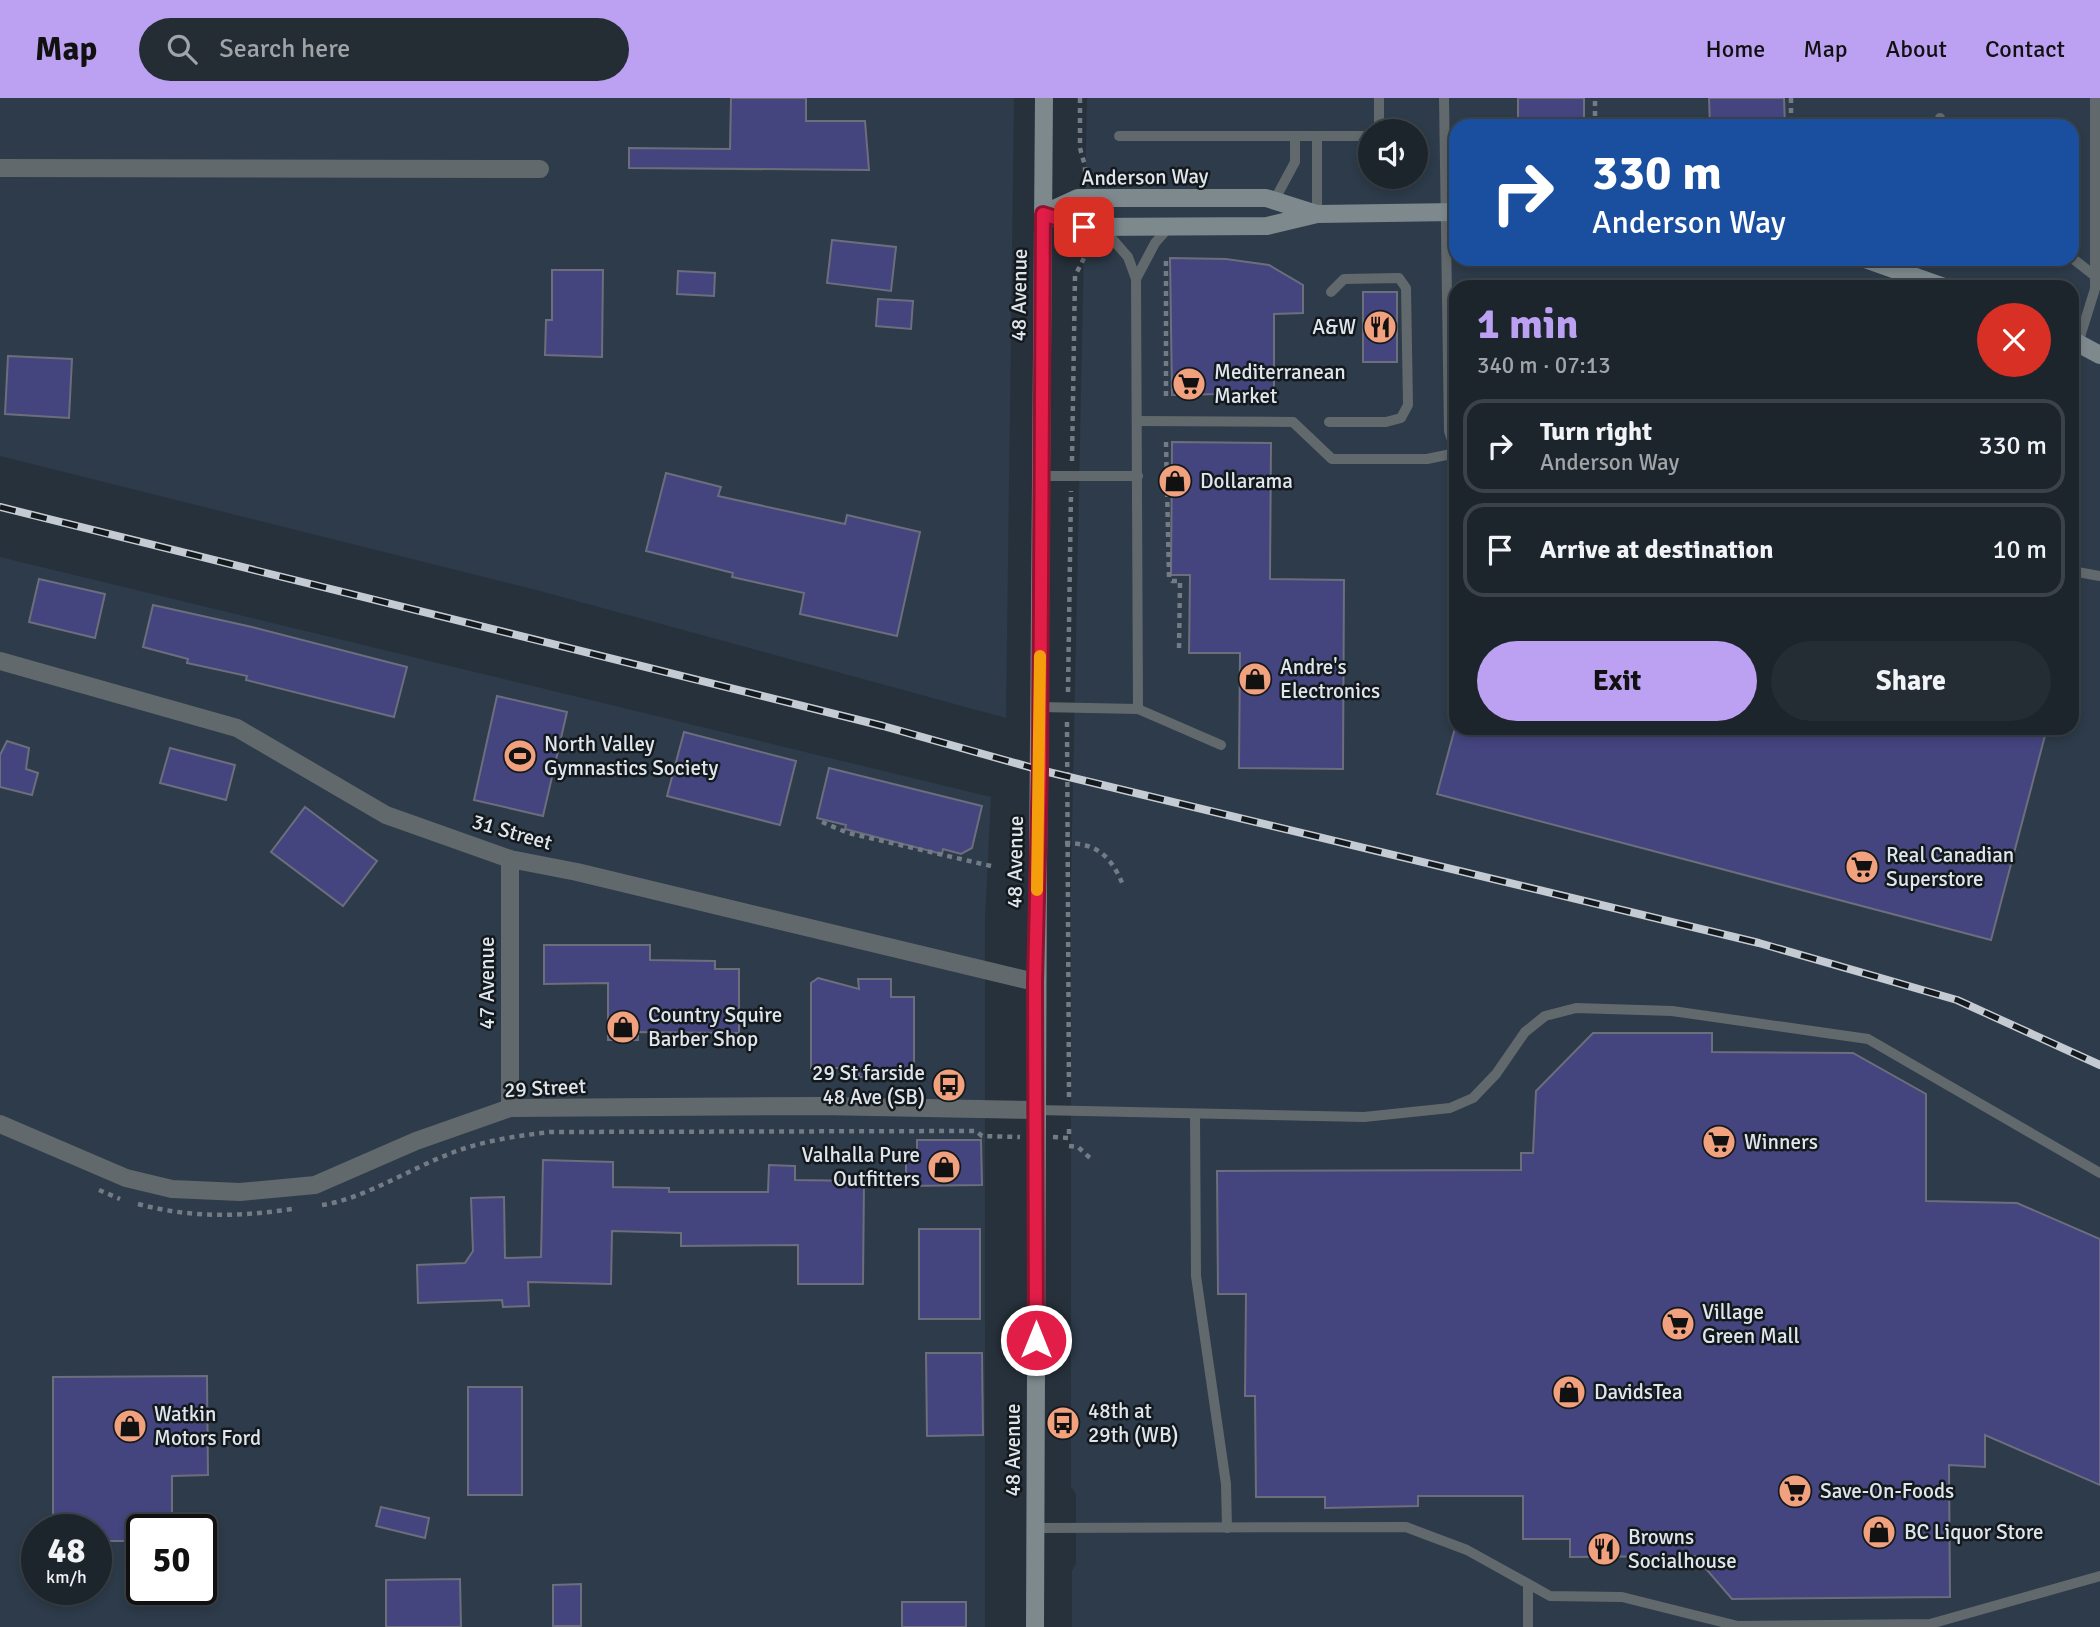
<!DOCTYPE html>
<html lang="en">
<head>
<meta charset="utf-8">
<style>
  body { margin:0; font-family:Signika,sans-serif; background:#252d34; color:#f1f3f6; height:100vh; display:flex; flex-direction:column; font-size:26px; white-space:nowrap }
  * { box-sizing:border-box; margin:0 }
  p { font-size:23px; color:#a0a5a9 }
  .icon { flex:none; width:38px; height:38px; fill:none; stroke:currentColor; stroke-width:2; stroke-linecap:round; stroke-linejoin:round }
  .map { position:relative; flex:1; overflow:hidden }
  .details { position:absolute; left:1449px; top:182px; width:630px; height:455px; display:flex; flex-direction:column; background:#1d252c; border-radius:21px; box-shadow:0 4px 10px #0003,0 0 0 2px #3b4248 }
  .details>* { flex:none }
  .banner { position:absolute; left:1449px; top:21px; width:630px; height:147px; border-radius:21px; box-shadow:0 4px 10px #0003,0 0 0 2px #3b4248; background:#1a4fa0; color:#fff; overflow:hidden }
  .controls { position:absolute; left:1358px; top:21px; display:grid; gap:14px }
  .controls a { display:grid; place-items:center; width:70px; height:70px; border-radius:50%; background:#1d252c; box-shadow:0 4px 10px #0003,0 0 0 2px #3b4248; font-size:35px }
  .speed { position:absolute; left:21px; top:1416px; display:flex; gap:14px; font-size:35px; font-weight:700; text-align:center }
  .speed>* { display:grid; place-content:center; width:91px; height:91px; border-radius:50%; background:#1d252c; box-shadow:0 4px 10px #0003,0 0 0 2px #3b4248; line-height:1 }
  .speed small { font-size:18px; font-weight:400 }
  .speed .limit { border:4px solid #111; border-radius:10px; background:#fff; color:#111 }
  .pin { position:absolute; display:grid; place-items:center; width:60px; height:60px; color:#fff; margin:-30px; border-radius:14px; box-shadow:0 4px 10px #0006 }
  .me { position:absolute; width:77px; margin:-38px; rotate:0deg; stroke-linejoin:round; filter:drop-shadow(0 0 5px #0008) }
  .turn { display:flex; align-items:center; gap:24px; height:147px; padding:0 28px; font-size:32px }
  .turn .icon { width:91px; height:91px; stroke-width:2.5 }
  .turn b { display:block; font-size:49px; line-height:60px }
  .round { display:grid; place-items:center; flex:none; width:74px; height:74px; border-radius:37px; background:#252d34 }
  .summary { display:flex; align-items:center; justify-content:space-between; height:119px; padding:0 28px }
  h1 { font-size:42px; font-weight:700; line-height:52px; color:#bca0f2 }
  .primary-button { display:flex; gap:14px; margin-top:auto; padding:14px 28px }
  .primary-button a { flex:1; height:80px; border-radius:42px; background:#bca0f2; color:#111; font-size:28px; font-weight:700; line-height:80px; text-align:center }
  .primary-button a+a { background:#252d34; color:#f1f3f6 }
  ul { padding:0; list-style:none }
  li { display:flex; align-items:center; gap:21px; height:94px; margin:0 14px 10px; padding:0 14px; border:4px solid #3b4248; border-radius:21px }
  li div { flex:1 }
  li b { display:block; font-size:26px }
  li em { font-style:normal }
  header { display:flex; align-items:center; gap:42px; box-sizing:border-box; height:98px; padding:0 35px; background:#bca0f2; color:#111 }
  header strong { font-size:33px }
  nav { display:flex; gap:38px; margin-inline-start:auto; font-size:24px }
  .search { width:490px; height:63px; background:#252d34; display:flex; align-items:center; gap:18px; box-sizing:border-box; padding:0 24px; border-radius:38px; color:#a0a5a9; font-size:26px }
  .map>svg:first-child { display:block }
</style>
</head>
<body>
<header>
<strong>Map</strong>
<div class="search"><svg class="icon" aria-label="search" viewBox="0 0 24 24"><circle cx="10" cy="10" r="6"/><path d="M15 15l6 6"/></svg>Search here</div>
<nav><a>Home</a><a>Map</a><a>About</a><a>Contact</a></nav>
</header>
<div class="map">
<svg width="2100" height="1529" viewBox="0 0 2100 1529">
  <rect width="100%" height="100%" fill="#27313b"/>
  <g fill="#2d3b4a" fill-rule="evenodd">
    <path d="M0,0h1014l-8,620 -466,-127 -540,-135z"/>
    <path d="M1087,0h1013v1529h-1028v-56l4,-8v-69l-5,-7v-605zM1456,28h616v133h-616zM1370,33h46v46h-46zM1456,189h616v441h-616z"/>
    <path d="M0,459l991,240 -6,120v710h-985zM37,1432h59v59h-59zM142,1432h59v59h-59z"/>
  </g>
  <g fill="#44457f" stroke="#6c6e7c" stroke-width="2">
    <path d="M731,0h75v23h59l4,49 -240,-2v-20l101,1z"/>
    <rect x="1518" y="0" width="66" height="28"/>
    <path d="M1709,0h75l1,28h-75z"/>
    <path d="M832,142l64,7 -5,44 -64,-8z"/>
    <path d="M1170,160l56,1 43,6 34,20v28l-29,1v79l-102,2z"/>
    <path d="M552,172h51l-1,87 -57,-2 1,-35h6z"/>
    <path d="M678,173l37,2 -1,23 -37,-2z"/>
    <rect x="1363" y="194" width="34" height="70"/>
    <path d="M878,201l35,2 -2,28 -35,-3z"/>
    <path d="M8,258l64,3 -3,59 -64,-4z"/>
    <path d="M1172,344l99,1 -1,136 74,1 -1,189 -104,-1 1,-115h-51l1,-78h-19z"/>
    <path d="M666,375l55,14 -3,9 127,28 2,-9 73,17 -23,104 -97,-22 4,-21 -72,-16 1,-4 -87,-22z"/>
    <path d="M39,481l66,15 -10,44 -66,-16z"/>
    <path d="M153,507l99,22 155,40 -13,50 -148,-37 1,-4 -60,-13 1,-4 -45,-12z"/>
    <path d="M497,598l70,16 -24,104 -69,-16z"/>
    <path d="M1455,630h592l-56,212 -554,-146z"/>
    <path d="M684,634l112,29 -16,64 -113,-29z"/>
    <path d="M7,643l22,7 -3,21 12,4 -6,22 -32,-8v-32z"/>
    <path d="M170,650l65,17 -9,35 -66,-17z"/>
    <path d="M829,670l153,38 -10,42 -11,6 -18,-5 -1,5 -97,-25 1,-4 -29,-7z"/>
    <path d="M305,709l72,54 -34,45 -72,-54z"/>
    <path d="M544,847h106v15l65,1v8h24v64l-101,-1v8h-30v-57l-64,1z"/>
    <path d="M818,880l41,11 -1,-10h33v18h23v80h-55v-9h-48v-85z"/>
    <path d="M1593,935h119v19l141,1 73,41v107l91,2 83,36v246l-115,-50v32l-36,-2 1,132 -218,2 -37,-43 -125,1v-18h-47v-43h-105v10l-93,2v-11h-69l-1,-101h-10l1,-102h-28l-1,-123 304,-1v-17h12l3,-62z"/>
    <path d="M917,1042h64l1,45 -76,1v-36h11z"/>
    <path d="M543,1062l70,2v25l56,1v4h99l1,-27 26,1v14l69,1 -1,103h-65v-39l-117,1v-13l-69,-2 -1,53 -83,-2 1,24 -26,1 -1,-7 -84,3 -1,-38 48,-2 8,-12 -2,-53 33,-1 1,61 36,-1z"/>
    <rect x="919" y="1131" width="61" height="90"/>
    <path d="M926,1255h56l1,82 -56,1z"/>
    <path d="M207,1278l1,99 -36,1v54h-30v11h-46v-11h-43v-153z"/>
    <rect x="468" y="1289" width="54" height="108"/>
    <path d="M381,1409l48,11 -4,20 -49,-12z"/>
    <path d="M460,1481l1,48h-75v-47z"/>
    <path d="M581,1486v42h-28v-41z"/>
    <rect x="902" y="1504" width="64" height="25"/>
  </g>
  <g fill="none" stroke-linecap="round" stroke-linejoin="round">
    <g stroke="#737b84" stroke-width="4.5" stroke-dasharray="5 5" stroke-linecap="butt">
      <path d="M1080,0v50l5,18v14"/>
      <path d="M1791,0v28"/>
      <path d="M1595,28v-28"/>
      <path d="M2072,113v31"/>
      <path d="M1166,163v139"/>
      <path d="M1166,344l3,135 3,4h8l-1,69"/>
      <path d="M1072,363l3,-185 9,-18v-13"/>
      <path d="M1068,594l3,-201"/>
      <path d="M1067,624l2,376"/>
      <path d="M822,724l26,11 143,33"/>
      <path d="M1065,745c32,0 46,13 58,42"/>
      <path d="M1053,1039l16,1v-14"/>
      <path d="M1069,1048l9,1 12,11"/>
      <path d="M99,1092l21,9"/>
      <path d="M138,1106c53,14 100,13 154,5"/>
      <path d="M322,1107c41,-6 88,-36 127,-51 32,-13 67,-18 101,-22l426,-1 6,5 38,1"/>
    </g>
    <g stroke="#62696c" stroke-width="10">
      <path d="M1444,0l5,333 7,22"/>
      <path d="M1940,20v8"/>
      <path d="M1379,33v-33"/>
      <path d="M1119,38h251"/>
      <path d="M1317,38v78"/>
      <path d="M1274,103l21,-39v-25"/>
      <path d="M1101,128l27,31 8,22 2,430"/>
      <path d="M2072,160l23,18"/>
      <path d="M1136,181l19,-36 15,-17"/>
      <path d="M2078,245l17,-54v-191"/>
      <path d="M1139,323l154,1 39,37h95l29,-6"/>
      <path d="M1329,324h57l15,-4 7,-13 -2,-117 -7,-10 -55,1 -13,13"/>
      <path d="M1040,378h98"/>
      <path d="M2072,473l28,5"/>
      <path d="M1040,609l98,2 83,36"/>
      <path d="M1036,1012l328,7 86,-9 23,-10 23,-24 29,-42 20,-16 31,-8 96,3 196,28 232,134"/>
      <path d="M1195,1016l1,162 30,208 1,44"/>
      <path d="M1036,1430l370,-1 61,23 83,46 72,1 116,29 192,-2 170,-48"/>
      <path d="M1528,1488v41"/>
    </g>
    <g stroke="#62696c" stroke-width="18">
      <path d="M0,70l540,1"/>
      <path d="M0,563l237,67 149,87 124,44 67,13 458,110"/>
      <path d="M510,1010v-249"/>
      <path d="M0,1026l126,54 46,11 68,3 75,-7 101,-44 94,-33 310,-2 216,4"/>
    </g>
    <g stroke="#7d898d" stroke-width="18">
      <path d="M1043,116l41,13 183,-1 50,-12 139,-2"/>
      <path d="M1043,116l35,-16h188l51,16"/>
      <path d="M1865,161l79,28"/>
      <path d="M2072,242l28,15"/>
      <path d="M1035,1529c2,-510 3,-1019 9,-1529"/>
    </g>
    <defs>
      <path id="rail" d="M0,409l883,219 157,44 719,173 198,57 143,65"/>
    </defs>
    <use href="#rail" stroke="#c4cbd2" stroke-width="8"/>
    <use href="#rail" stroke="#14191d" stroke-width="5" stroke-dasharray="16" stroke-linecap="butt"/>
  </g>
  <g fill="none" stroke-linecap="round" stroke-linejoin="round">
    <defs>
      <path id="route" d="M1036,1242l-1,-358 5,-212 3,-556 41,13"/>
    </defs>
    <use href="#route" stroke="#92132f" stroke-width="18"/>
    <use href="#route" stroke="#e11d48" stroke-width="12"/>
    <path stroke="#f59e0b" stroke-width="12" d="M1037,792l3,-234"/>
  </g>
  <defs>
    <symbol id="restaurant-disc" viewBox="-11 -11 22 22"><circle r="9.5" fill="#f1a17d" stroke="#14191d"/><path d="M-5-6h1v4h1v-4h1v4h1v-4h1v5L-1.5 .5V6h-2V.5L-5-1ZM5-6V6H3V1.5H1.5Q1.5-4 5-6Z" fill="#111"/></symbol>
    <symbol id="supermarket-disc" viewBox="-11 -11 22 22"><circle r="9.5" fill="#f1a17d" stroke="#14191d"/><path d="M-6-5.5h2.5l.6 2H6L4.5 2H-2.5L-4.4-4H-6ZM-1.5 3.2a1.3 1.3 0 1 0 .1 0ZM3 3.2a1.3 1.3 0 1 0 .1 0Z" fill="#111"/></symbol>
    <symbol id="shop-disc" viewBox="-11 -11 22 22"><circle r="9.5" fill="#f1a17d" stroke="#14191d"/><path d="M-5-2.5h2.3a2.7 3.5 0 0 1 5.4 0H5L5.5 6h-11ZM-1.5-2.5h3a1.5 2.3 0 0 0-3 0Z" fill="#111"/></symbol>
    <symbol id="stadium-disc" viewBox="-11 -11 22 22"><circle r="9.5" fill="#f1a17d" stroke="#14191d"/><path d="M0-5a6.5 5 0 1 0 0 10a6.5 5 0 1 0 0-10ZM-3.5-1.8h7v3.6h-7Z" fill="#111"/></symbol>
    <symbol id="bus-disc" viewBox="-11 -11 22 22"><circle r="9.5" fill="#f1a17d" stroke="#14191d"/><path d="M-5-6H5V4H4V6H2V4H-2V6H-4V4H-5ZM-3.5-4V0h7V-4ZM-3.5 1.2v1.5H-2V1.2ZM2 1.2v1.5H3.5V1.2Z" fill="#111"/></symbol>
  </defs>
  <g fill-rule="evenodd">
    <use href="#restaurant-disc" x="1361" y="210" width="38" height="38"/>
    <use href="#supermarket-disc" x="1170" y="267" width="38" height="38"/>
    <use href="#shop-disc" x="1156" y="364" width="38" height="38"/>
    <use href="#shop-disc" x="1236" y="562" width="38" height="38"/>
    <use href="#stadium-disc" x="501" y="639" width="38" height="38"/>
    <use href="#supermarket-disc" x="1843" y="750" width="38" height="38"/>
    <use href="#shop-disc" x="604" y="910" width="38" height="38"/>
    <use href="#bus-disc" x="930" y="968" width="38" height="38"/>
    <use href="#supermarket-disc" x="1700" y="1025" width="38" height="38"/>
    <use href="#shop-disc" x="925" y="1050" width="38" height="38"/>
    <use href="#supermarket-disc" x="1659" y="1207" width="38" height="38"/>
    <use href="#shop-disc" x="1550" y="1275" width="38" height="38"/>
    <use href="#bus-disc" x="1044" y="1306" width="38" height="38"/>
    <use href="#shop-disc" x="111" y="1309" width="38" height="38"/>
    <use href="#supermarket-disc" x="1776" y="1374" width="38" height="38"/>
    <use href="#shop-disc" x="1860" y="1415" width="38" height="38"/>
    <use href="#restaurant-disc" x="1585" y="1432" width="38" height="38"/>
  </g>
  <g text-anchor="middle" stroke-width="5" stroke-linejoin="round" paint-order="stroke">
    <g font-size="21" fill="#e0e6ed" stroke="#14191d">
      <text transform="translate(1145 79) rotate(-1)" y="7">Anderson Way</text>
      <text transform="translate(1019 197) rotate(-89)" y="7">48 Avenue</text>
      <text transform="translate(512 734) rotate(16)" y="7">31 Street</text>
      <text transform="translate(1015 764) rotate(-89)" y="7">48 Avenue</text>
      <text transform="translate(487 885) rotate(-90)" y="7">47 Avenue</text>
      <text transform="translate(545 990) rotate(-3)" y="7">29 Street</text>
      <text transform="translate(1013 1352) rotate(-90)" y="7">48 Avenue</text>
    </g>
    <g font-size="21" fill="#e0e6ed" stroke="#14191d" text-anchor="start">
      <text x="1356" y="236" text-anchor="end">A&amp;W</text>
      <text x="1214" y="281">Mediterranean<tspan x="1214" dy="24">Market</tspan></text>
      <text x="1200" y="390">Dollarama</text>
      <text x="1280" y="576">Andre's<tspan x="1280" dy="24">Electronics</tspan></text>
      <text x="544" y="653">North Valley<tspan x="544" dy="24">Gymnastics Society</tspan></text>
      <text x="1886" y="764">Real Canadian<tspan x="1886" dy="24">Superstore</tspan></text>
      <text x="648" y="924">Country Squire<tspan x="648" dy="24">Barber Shop</tspan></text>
      <text x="925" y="982" text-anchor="end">29 St farside<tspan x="925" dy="24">48 Ave (SB)</tspan></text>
      <text x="1744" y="1051">Winners</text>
      <text x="920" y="1064" text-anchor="end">Valhalla Pure<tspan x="920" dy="24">Outfitters</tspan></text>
      <text x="1702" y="1221">Village<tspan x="1702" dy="24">Green Mall</tspan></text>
      <text x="1594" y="1301">DavidsTea</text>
      <text x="1088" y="1320">48th at<tspan x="1088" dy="24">29th (WB)</tspan></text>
      <text x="154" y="1323">Watkin<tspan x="154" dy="24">Motors Ford</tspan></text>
      <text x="1820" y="1400">Save-On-Foods</text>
      <text x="1904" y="1441">BC Liquor Store</text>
      <text x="1628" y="1446">Browns<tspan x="1628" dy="24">Socialhouse</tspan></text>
    </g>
  </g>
</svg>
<div class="controls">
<a><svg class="icon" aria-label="sound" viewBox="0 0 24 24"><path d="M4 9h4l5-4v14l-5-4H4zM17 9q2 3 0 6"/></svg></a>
</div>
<div class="speed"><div>48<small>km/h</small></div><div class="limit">50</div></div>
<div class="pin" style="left:1084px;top:129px;background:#d93025"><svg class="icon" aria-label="arrive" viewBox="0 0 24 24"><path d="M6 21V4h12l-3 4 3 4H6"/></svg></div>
<svg class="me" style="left:1036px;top:1242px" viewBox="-20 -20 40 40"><circle r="17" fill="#e11d48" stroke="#fff" stroke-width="3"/><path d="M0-11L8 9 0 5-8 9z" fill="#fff"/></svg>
<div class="banner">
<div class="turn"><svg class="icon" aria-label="right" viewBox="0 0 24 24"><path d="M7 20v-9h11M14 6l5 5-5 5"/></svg><div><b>330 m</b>Anderson Way</div></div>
</div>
<section class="details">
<div class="summary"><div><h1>1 min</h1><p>340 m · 07:13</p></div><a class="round" style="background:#d93025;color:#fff"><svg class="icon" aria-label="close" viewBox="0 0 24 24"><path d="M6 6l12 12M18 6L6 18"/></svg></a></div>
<ul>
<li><svg class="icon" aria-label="right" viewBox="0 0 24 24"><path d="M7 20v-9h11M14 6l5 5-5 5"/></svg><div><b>Turn right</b><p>Anderson Way</p></div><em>330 m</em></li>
<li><svg class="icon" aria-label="arrive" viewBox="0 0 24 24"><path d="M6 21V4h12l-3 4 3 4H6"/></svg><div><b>Arrive at destination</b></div><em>10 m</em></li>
</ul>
<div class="primary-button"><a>Exit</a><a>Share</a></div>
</section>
</div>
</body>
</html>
